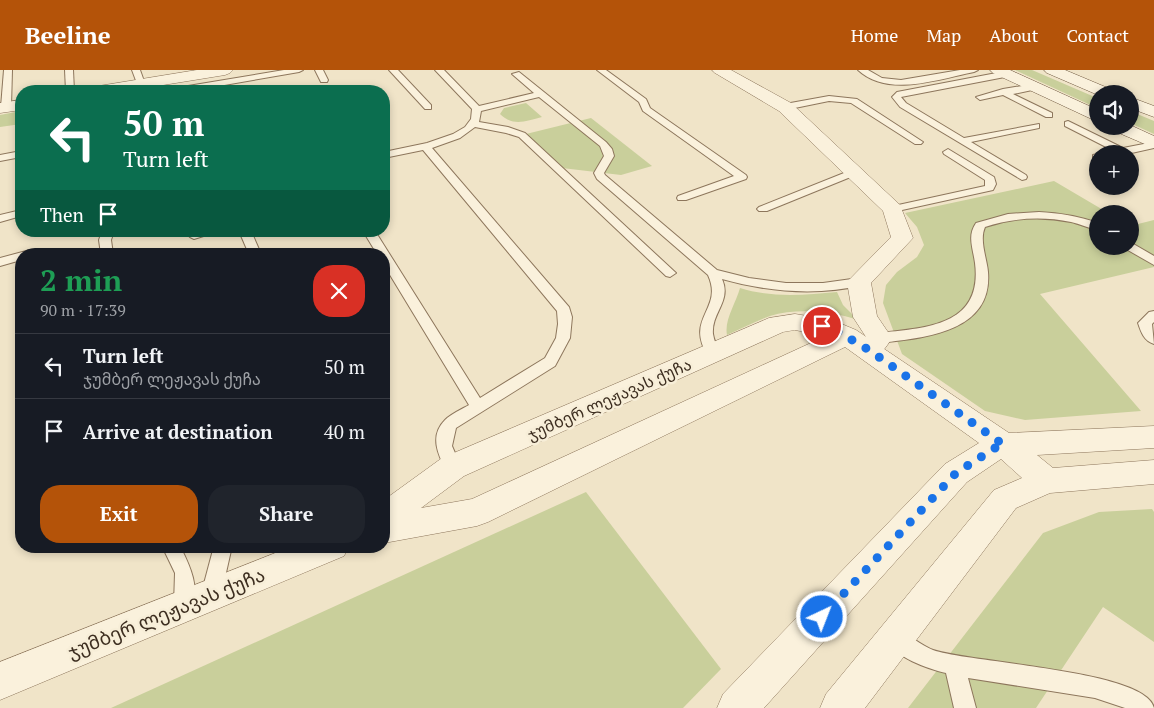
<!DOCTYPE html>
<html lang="en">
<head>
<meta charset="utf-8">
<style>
  body { margin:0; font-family:"PT Serif","Noto Sans Georgian",serif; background:#20242c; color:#f1f3f6; height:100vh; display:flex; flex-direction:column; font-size:19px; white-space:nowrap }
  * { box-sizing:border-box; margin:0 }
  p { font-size:16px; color:#9ea1a6 }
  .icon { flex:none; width:28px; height:28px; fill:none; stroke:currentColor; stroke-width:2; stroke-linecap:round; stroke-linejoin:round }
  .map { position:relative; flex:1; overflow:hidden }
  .drawer { position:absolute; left:15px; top:178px; width:375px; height:305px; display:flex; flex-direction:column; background:#171b24; border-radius:20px; box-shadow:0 2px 8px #0003 }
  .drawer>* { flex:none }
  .hud { position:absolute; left:15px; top:15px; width:375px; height:152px; border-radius:20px; box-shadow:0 2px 8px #0003; background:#0b6e4f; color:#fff; overflow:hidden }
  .tools { position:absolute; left:1089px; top:15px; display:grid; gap:10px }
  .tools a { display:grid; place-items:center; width:50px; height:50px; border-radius:50%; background:#171b24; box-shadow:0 2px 8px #0003; font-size:25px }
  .pin { position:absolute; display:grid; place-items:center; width:42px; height:42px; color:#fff; margin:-21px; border:2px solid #fff; border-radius:50%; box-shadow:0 1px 5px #0007 }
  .me { position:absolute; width:55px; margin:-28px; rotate:43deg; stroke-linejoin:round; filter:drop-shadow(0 0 4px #0008) }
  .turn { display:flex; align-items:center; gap:18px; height:105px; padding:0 25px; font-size:22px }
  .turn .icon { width:65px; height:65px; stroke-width:2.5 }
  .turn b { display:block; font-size:35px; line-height:42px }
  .then { display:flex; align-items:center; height:48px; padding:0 25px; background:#0003; gap:10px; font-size:19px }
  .round { display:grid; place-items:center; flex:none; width:52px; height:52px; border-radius:20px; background:#20242c }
  .overview { display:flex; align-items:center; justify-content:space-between; height:85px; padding:0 25px }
  h1 { font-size:30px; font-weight:700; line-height:38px; color:#1e9e55 }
  .action { display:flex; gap:10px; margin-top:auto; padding:10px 25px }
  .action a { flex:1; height:58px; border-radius:20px; background:#b45309; color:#fff; font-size:20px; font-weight:700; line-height:58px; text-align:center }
  .action a+a { background:#20242c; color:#f1f3f6 }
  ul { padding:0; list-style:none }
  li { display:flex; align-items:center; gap:15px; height:65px; padding:0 25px; border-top:1px solid #363941 }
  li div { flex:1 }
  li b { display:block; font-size:19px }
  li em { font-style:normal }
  header { display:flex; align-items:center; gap:30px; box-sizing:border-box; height:70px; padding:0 25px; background:#b45309; color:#fff }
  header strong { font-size:24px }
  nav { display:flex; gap:28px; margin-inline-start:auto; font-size:18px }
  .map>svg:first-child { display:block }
</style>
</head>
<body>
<header>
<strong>Beeline</strong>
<nav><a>Home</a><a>Map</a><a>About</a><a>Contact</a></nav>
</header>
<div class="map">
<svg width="1154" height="638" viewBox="0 0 1154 638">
  <rect width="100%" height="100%" fill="#f0e4c8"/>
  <g fill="#c9cf9b">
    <path d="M1015,0h17l65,28v10z"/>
    <path d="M526,33l16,14c-16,4 -29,10 -42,-3l4,-6z"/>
    <path d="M21,41v13l-21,3v-12z"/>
    <path d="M1130,41l24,10v13l-24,-11z"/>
    <path d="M591,48l61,48 -31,9 -59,-7 -36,-34z"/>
    <path d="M1054,111l56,33h-12v32h32v-20l24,-6v47l-114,27 101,117 -116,9 -40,-9 -83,-57 -19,-51 3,-18 11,-13 20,-15 7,-12 -7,-18 -12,-14z"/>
    <path d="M740,218c31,10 65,7 97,4l6,13 15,15c-27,-9 -61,-12 -88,-4 -14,5 -29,13 -43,19 -3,-15 9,-32 13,-47z"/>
    <path d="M586,422l135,177 -38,39h-572z"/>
    <path d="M1152,439l2,3v130l-51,-35 -67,101h-128l135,-175 56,-21z"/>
  </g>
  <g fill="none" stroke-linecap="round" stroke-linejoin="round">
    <defs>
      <g id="service">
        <path d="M4,0h8l-1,37 -5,3 -5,-3z"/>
        <path d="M65,0h8l1,21h-8z"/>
        <path d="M132,0h8l5,14 -1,2h-6z"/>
        <path d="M284,0h19l-4,2 -109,19h-18l4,-3z"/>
        <path d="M315,0h8l5,10 -1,2h-6z"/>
        <path d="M389,0h9l33,35v4h-6z"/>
        <path d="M435,0h9l35,36 55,-13 -22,-19 7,-2 87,70 6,7 2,7 -10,17 1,2 112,95 32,8 37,5h37l36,-5 6,4 -1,3c-47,11 -96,7 -142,-6 10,22 -11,34 -9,55 1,7 4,13 7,19l-2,3h-10c-24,-39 16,-46 0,-81l-111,-96 -3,-6 10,-17 -4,-10 -61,-49 -58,14 -2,11 29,5 17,6 151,140 -6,4 -4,-1 -147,-139 -13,-4 -31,-6 -15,11 -28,10 137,159 3,10 -2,21 -15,28 -99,62 -4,18 9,21 -2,5 -6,2 -6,-2c-9,-17 -18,-36 -2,-52 6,-6 17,-11 24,-15l-85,-140v-11h-7l-14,-23h12l105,167 65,-40 11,-20 2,-14 -1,-13 -134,-161 -39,8v-6l43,-9 26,-9 12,-7 6,-8 1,-10z"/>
        <path d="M597,0h9l40,29 4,9 96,67 1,2 -1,2 -60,21h-8l-1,-2 1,-2 56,-20 -91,-65 -4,-9z"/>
        <path d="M858,0h10l14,8 19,2 59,-10h18l-4,2c-35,7 -86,26 -116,-2z"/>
        <path d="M1007,1l4,3 -1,2 -109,21 5,6 58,35 75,-14v4l-68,14 55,33 1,2 -1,2 -4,1 -122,-73 -8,-10 5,-5z"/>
        <path d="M1034,14l4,3 -1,2 -24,5 39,19v4h-6l-43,-22 -23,5 -4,-3 27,-8z"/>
        <path d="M829,26l28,3 66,43 -2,2h-6l-64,-41 -22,-2 -44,9 -5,-3 5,-3z"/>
        <path d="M1068,51l55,27 31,-6v6l-27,6h-17l2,-4 -47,-24v-4z"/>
        <path d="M948,79l46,28 2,7 -3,6 -100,22 -4,-1 -2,-2 2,-2 96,-21v-6l-41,-26 -1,-2z"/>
        <path d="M21,81v6l-21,4v-6z"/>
        <path d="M1097,84l1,6 -5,-1v-4z"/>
        <path d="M854,99l4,1 1,2 -1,2 -91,37h-8l-2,-2 2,-2z"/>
        <path d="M21,140v6l-21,6v-7z"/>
        <path d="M1039,142c20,1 39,4 59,11v7c-10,-2 -18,-6 -27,-8 -29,-6 -59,-4 -86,5 -6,13 2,32 3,45 5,61 -66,66 -109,71l-5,-2 -2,-3 2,-3 5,-2c47,-5 104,-7 96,-70 -2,-15 -8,-27 1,-40l32,-9z"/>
        <path d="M102,161h12l-3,9 2,14h-12l-2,-14z"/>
        <path d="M195,161h20l-2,2 -19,6 -4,-2 -2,-2 2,-2z"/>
        <path d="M239,161h12l10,23h-12z"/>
        <path d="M1130,172l24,14v9l-28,-16 -2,-3h6z"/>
        <path d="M51,179l4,1 2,4h-36v6l-21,6v-8l30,-8z"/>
        <path d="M1154,241v11l-2,2 2,20c-10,-3 -13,-12 -16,-21l11,-11z"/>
        <path d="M162,476h18c10,20 21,43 11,65l-7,3 -7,-3 -3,-6 1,-32z"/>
        <path d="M214,476h18l-11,49 -3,6 -7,3 -7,-3 -3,-6z"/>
        <path d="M896,559c13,5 24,16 37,21 36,13 214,20 221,58h-29l-30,-10 -127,-20 8,30h-22l-8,-35c-17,-4 -53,-16 -60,-34l3,-7z"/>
      </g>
      <g id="minor">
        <path d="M197,0h36l-3,3 -5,2 -99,16h-35l2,-3 6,-2z"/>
        <path d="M712,0h19l60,33 109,102 13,33 -42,45 6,33 15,22c-9,14 -15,23 -32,18l-4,-6 10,-13 -13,-20 -6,-35 44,-45 -8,-26 -104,-100 -64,-38z"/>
        <path d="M21,30v10l-21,3v-10z"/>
      </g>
      <g id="tertiary">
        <path d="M795,244l37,6 24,10 153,103 145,-7v22l-117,7 16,13 101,-8v24l-104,9 -34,15 -151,200h-45l6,-14 168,-204 28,-12 -21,-19 -34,23 -203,226h-47l6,-14 222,-230 34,-21 -134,-96 -357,175 -11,4 -93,17v-43l58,-42 327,-140zM795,260l31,6 -354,163 -51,9 43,-32 319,-144z"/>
        <path d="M293,476h56l-5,10 -344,144v-38z"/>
      </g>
      <g id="secondary">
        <path d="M990,0h20l88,40v12l-105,-49z"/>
        <path d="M1044,0h21l50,21 2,3 -19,1 -51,-22z"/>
        <path d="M1130,27l24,9v11l-24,-9z"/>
        <path d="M1130,55l24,11v12l-42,-18 -2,-4z"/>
      </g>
    </defs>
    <use href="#service" stroke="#8d765c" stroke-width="2"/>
    <use href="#minor" stroke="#8d765c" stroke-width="1"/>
    <use href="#tertiary" stroke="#8d765c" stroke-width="1"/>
    <use href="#secondary" stroke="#6f573f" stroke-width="1"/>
    <use href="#service" fill="#faf1dc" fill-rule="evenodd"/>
    <use href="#minor" fill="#faf1dc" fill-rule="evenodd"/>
    <use href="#tertiary" fill="#faf1dc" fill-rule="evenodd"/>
    <use href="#secondary" fill="#faf1dc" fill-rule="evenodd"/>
  </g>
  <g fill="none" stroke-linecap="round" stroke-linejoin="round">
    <path stroke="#1a73e8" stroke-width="9" stroke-dasharray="0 16.2" d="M822,547l134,-144 39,-25 9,-3 -135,-95 -37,-22 -10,-2"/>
  </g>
  <g text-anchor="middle" stroke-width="5" stroke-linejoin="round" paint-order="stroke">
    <g font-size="16" fill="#3d2e20" stroke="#f7eed8">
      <text transform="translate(609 329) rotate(-24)" y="6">ჯუმბერ ლეჟავას ქუჩა</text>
    </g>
    <g font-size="19" fill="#3d2e20" stroke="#f7eed8">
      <text transform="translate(166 543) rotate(-22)" y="7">ჯუმბერ ლეჟავას ქუჩა</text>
    </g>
  </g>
</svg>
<div class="tools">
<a><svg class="icon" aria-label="sound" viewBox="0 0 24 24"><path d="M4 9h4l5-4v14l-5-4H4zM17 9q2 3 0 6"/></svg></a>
<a>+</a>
<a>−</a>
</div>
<div class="pin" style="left:822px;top:256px;background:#d93025"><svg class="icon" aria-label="arrive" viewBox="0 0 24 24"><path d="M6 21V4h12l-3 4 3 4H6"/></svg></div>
<svg class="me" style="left:822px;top:547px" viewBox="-20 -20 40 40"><circle r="17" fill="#1a73e8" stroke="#fff" stroke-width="3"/><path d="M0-11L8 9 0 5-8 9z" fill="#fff"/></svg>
<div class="hud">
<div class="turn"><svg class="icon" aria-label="left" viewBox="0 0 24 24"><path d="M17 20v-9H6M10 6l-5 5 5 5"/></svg><div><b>50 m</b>Turn left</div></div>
<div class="then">Then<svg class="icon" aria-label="arrive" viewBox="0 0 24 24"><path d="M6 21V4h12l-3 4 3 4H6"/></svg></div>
</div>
<section class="drawer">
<div class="overview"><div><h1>2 min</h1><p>90 m · 17:39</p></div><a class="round" style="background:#d93025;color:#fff"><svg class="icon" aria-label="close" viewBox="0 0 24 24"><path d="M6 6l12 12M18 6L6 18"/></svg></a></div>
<ul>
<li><svg class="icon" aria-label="left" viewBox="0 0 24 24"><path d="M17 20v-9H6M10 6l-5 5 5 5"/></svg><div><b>Turn left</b><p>ჯუმბერ ლეჟავას ქუჩა</p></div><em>50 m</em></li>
<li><svg class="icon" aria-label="arrive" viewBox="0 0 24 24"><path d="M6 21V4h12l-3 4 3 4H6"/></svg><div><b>Arrive at destination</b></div><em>40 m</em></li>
</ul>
<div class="action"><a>Exit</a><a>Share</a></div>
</section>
</div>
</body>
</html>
